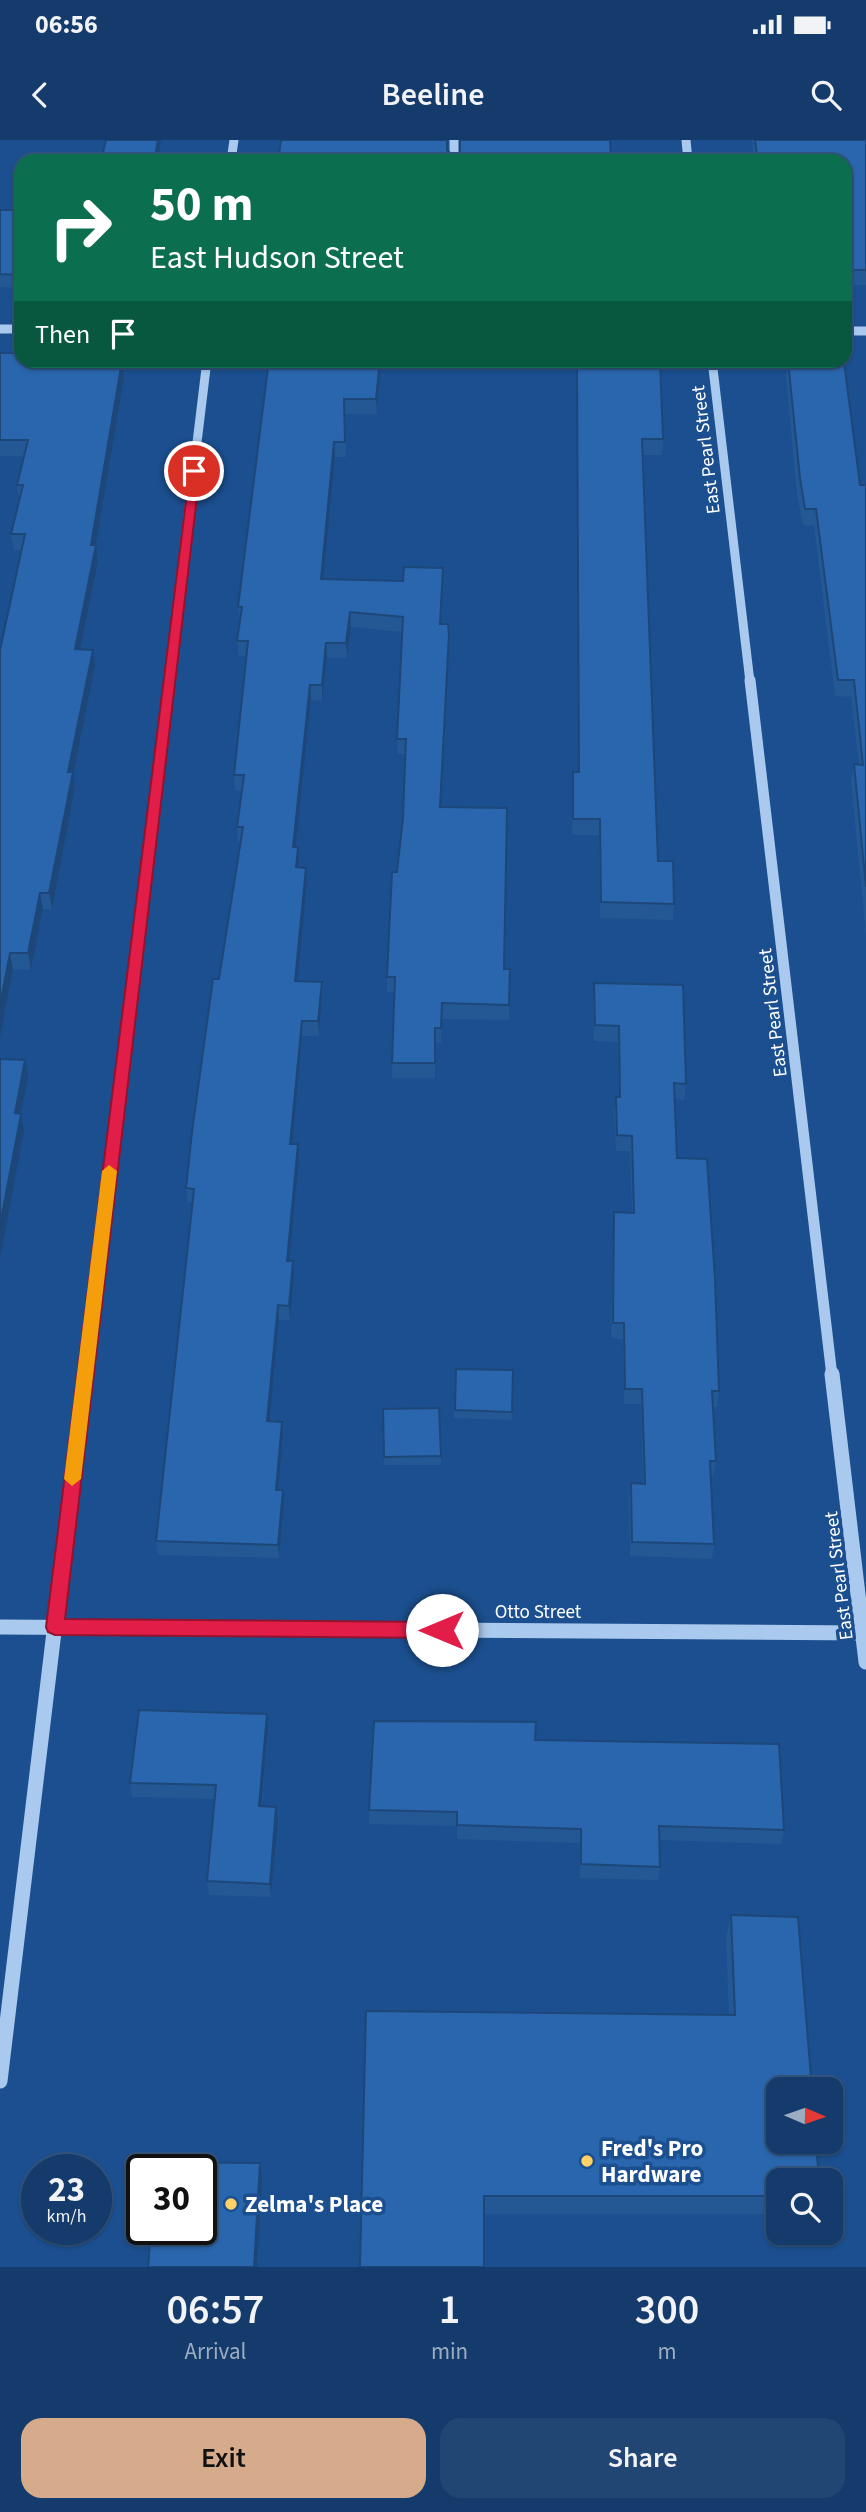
<!DOCTYPE html>
<html lang="en">
<head>
<meta charset="utf-8">
<style>
  body { margin:0; font-family:"Source Sans 3",sans-serif; background:#214673; color:#f1f3f6; height:100vh; display:flex; flex-direction:column; font-size:26px; white-space:nowrap }
  * { box-sizing:border-box; margin:0 }
  p { font-size:23px; color:#9dadc1 }
  .icon { flex:none; width:38px; height:38px; fill:none; stroke:currentColor; stroke-width:2; stroke-linecap:round; stroke-linejoin:round }
  .map { position:relative; height:2127px; overflow:hidden }
  .side { display:flex; flex-direction:column; background:#143b6b; flex:1 }
  .side>* { flex:none }
  .hud { position:absolute; left:14px; top:14px; width:838px; height:214px; border-radius:21px; box-shadow:0 2px 5px #0004,0 0 0 2px #33557e; background:#0b6e4f; color:#fff; overflow:hidden }
  .needle { width:46px; rotate:92deg }
  .fabs { position:absolute; left:766px; top:1937px; display:grid; gap:14px }
  .fabs a { display:grid; place-items:center; width:77px; height:77px; border-radius:14px; background:#143b6b; box-shadow:0 2px 5px #0004,0 0 0 2px #33557e; font-size:35px }
  .speed { position:absolute; left:21px; top:2014px; display:flex; gap:14px; font-size:35px; font-weight:700; text-align:center }
  .speed>* { display:grid; place-content:center; width:91px; height:91px; border-radius:50%; background:#143b6b; box-shadow:0 2px 5px #0004,0 0 0 2px #33557e; line-height:1 }
  .speed small { font-size:18px; font-weight:400 }
  .speed .limit { border:4px solid #111; border-radius:10px; background:#fff; color:#111 }
  .pin { position:absolute; display:grid; place-items:center; width:60px; height:60px; color:#fff; margin:-30px; border:4px solid #fff; border-radius:50%; box-shadow:0 2px 7px #0007 }
  .me { position:absolute; width:77px; margin:-38px; rotate:270deg; stroke-linejoin:round; filter:drop-shadow(0 0 5px #0008) }
  .turn { display:flex; align-items:center; gap:24px; height:147px; padding:0 21px; font-size:32px }
  .turn .icon { width:91px; height:91px; stroke-width:2.5 }
  .turn b { display:block; font-size:49px; line-height:60px }
  .then { display:flex; align-items:center; height:66px; padding:0 21px; background:#0003; gap:14px; font-size:26px }
  .eta { display:flex; justify-content:space-evenly; align-items:center; height:119px; text-align:center }
  .eta b { font-size:42px; font-weight:600; line-height:49px }
  .action { display:flex; gap:14px; margin-top:auto; padding:14px 21px }
  .action a { flex:1; height:80px; border-radius:21px; background:#d6ab8b; color:#111; font-size:28px; font-weight:600; line-height:80px; text-align:center }
  .action a+a { background:#214673; color:#f1f3f6 }
  .status { display:flex; justify-content:space-between; align-items:center; height:49px; padding:0 35px; background:#143b6b; direction:ltr }
  .status svg { height:19px; fill:currentColor }
  header { display:flex; justify-content:space-between; align-items:center; height:91px; padding:0 21px; background:#143b6b; font-size:32px; font-weight:600 }
  .map>svg:first-child { display:block }
</style>
</head>
<body>
<div class="status"><b>06:56</b><svg viewBox="0 0 49 12"><path d="M0 12V9h3v3zM5 12V6h3v6zM10 12V3h3v9zM15 12V0h3v12zM26 1h20v11H26zM47 4h2v5h-2z"/></svg></div>
<header><svg class="icon" aria-label="back" viewBox="0 0 24 24"><path d="M15 5l-7 7 7 7"/></svg>Beeline<svg class="icon" aria-label="search" viewBox="0 0 24 24"><circle cx="10" cy="10" r="6"/><path d="M15 15l6 6"/></svg></header>
<div class="map">
<svg width="866" height="2127" viewBox="0 0 866 2127">
  <rect width="100%" height="100%" fill="#1b4f8f"/>
  <g fill="none" stroke-linecap="round" stroke-linejoin="round">
    <g stroke="#a9c9ee" stroke-width="9">
      <path d="M454,0v21"/>
      <path d="M686,0l2,21"/>
      <path d="M231,21l3,-21"/>
      <path d="M0,189h21"/>
      <path d="M845,191h21"/>
      <path d="M712,220l38,322"/>
      <path d="M168,542l39,-322"/>
    </g>
    <g stroke="#a9c9ee" stroke-width="11">
      <path d="M750,540l82,696"/>
      <path d="M85,1236l84,-696"/>
    </g>
    <g stroke="#a9c9ee" stroke-width="15">
      <path d="M832,1234l34,288"/>
      <path d="M0,1487l866,6"/>
      <path d="M0,1941l85,-707"/>
    </g>
  </g>
  <g fill="#245895">
    <path d="M752,0h114v145h-21v-124h-91z"/>
    <path d="M0,70h21v78l-21,-1z"/>
    <path d="M0,213l124,24 -29,168 3,17 -17,87 14,17 -22,110 2,12 -23,121h-9l-12,61 -18,-1 -13,69 22,-488h-8l-3,-16 8,-34 -2,-15 7,-29h-24z"/>
    <path d="M269,220h111v13l-3,41h-32l1,43h-11l-12,122 80,2 40,-13 -2,56 8,10v15l-8,158 63,162 5,36v15l-67,-1 -1,24h-6v35h-43l2,-86h-7v-15l16,-159 2,-64h-7l-1,-15 5,-107 -51,-5 -4,31h-20l-5,43 -11,-1 -16,147 4,15v6h7l1,15 -10,98 25,1v15l-3,39h-17l-10,108h6l1,15 -10,102 5,15 -4,44h-11l-10,102 14,14 -5,54h5l1,14 -5,54 -121,-3 -2,-14 36,-338h-4l-2,-15 54,-346h-2l-1,-15 5,-36 -7,-1 -1,-15 12,-119h-7l-2,-15 3,-19 -2,-15z"/>
    <path d="M619,220h41l3,79 -1,16h-19l15,406 16,43 -1,16 -73,-2 -1,-83h-27l1,-63h5l-1,-411 42,1z"/>
    <path d="M788,221l72,124h6v450l-15,-154 3,-17h5l-8,-67 -16,-1 -21,-170 -11,-1 -6,-31 -11,-117z"/>
    <path d="M594,843l92,101 -2,16 -9,-1 2,59 42,233 -2,16h-4l3,54 -3,15h-2l3,68 -2,15 -82,-3 -1,-58 2,-15 12,1 -2,-80h-17l-1,-65 -12,-1 2,-110 1,-16 18,1 -2,-62h-14l-2,-38 2,-16h3l-1,-55 -24,-1 -1,-42z"/>
    <path d="M456,1229l57,1 -1,50 -58,-2z"/>
    <path d="M383,1269l58,47v9h-57z"/>
    <path d="M268,1588l-6,78 16,15 -7,76 -62,-2 -2,-14 8,-82 -83,-2 -2,-14z"/>
    <path d="M535,1600l249,90 -3,14 -122,-4 1,27 -2,13 -78,-2v-35l-123,-4v-13l-88,-2v-14z"/>
    <path d="M731,1775l48,265v34h-295l-124,53 369,-252 -3,-78z"/>
  </g>
  <g fill="#1d4779">
    <path d="M158,0h3l-3,21 -3,-4z"/>
    <path d="M380,220v13l-3,41 -1,-15z"/>
    <path d="M122,221l2,16 -31,185 -2,-17z"/>
    <path d="M334,302l1,15 -13,137 -1,-15z"/>
    <path d="M96,405l2,17 -21,104 -2,-17z"/>
    <path d="M350,472l1,15 -4,31 -1,-15z"/>
    <path d="M449,494v15l-9,173v-15z"/>
    <path d="M326,503l1,15 -5,43v-16z"/>
    <path d="M93,510l2,16 -22,110 2,12 -23,121 -3,-16 19,-121z"/>
    <path d="M310,545l1,15 -17,162 -1,-15z"/>
    <path d="M298,707l1,15 -2,21 -1,-16z"/>
    <path d="M306,728l1,15 -11,113 -1,-15z"/>
    <path d="M40,753l3,16 -12,61 -3,-17z"/>
    <path d="M10,813l3,16 -13,69v-33z"/>
    <path d="M322,842v15l-3,39 -1,-15z"/>
    <path d="M302,881v15l-11,123 -1,-15z"/>
    <path d="M25,920l3,16 -10,53 -3,-16z"/>
    <path d="M21,974l3,16 -24,129v-34z"/>
    <path d="M298,1004l1,15 -11,117 -1,-15z"/>
    <path d="M293,1121l1,15 -4,44 -1,-14z"/>
    <path d="M278,1165l1,15 -11,116 -1,-15z"/>
    <path d="M282,1282l1,14 -6,68 -1,-14z"/>
    <path d="M283,1350l1,14 -5,54 -1,-13z"/>
    <path d="M267,1574l1,14 -8,92 -1,-14z"/>
    <path d="M276,1667l2,14 -7,76 -1,-13z"/>
    <path d="M260,2023l2,16 -5,88h-3z"/>
  </g>
  <g fill="#2a66ad" stroke="#1d4779" stroke-width="2">
    <path d="M106,0h52l-3,17h8l-1,4h-61z"/>
    <path d="M281,0h166v10l6,6 7,-2v-14h150l1,21h-333z"/>
    <path d="M755,0h111v130h-21v-109h-87z"/>
    <path d="M0,70h21v65l-21,-1z"/>
    <path d="M0,213h21v7l101,1 -31,184h5l-21,104 18,1 -25,122h5l-24,121h-9l-12,60h-18l-10,52v-355l25,-116h-14l12,-49h-6l11,-45h-28z"/>
    <path d="M269,220h111l-4,39h-32l1,43h-11l-13,137 82,2 1,-14 39,1 -3,56h8l1,10 -9,173 67,1 -3,161h6l-1,36 -67,-2 -1,25h-6v35h-43l3,-86h-8l5,-105h5l6,-54 3,-79h-9l6,-122 -53,-5 -4,31h-20l-4,42h-12l-17,162h5l-2,20 10,1 -11,113 27,1 -4,39h-16l-12,123h8l-11,117h6l-4,45 -11,-1 -11,116 15,1 -6,68h7l-5,55 -122,-4 38,-352 -8,-1 6,-56 21,-153h6l24,-152h-6l7,-52h-10l14,-134h-11l5,-34h-4z"/>
    <path d="M619,220h41l3,79h-21l16,422h15l1,43 -73,-2 -1,-83h-27v-47h6l-2,-411 42,1z"/>
    <path d="M788,221l56,1 16,123h6v402l-12,-123 9,1 -9,-85h-16l-22,-171h-11l-5,-31z"/>
    <path d="M594,843l89,2 3,99 -12,-1 3,75 30,1 8,120 4,112h-7l4,70h-6l4,83 -82,-2 -1,-59 14,1 -3,-95h-17l-1,-66h-11l1,-111 20,1 -2,-77 -15,-1 -1,-38h4l-1,-71 -24,-1z"/>
    <path d="M0,919l25,1 -10,53 6,1 -21,111z"/>
    <path d="M456,1229l57,1 -1,42 -57,-2z"/>
    <path d="M439,1268l2,48 -57,1 -1,-48z"/>
    <path d="M139,1570l128,4 -8,92 17,1 -6,77 -63,-3 9,-96 -86,-2z"/>
    <path d="M374,1581l162,1 -1,18 244,4 5,86 -125,-4 1,41 -79,-3v-35l-124,-4v-13l-88,-2z"/>
    <path d="M731,1775l67,2 14,173h-33v52h37l3,38h-40v16h-295v71h-124l6,-256 369,4z"/>
    <path d="M156,2022l104,1 -6,104h-106l3,-37h50v-60h-45z"/>
  </g>
  <path fill="#e11d48" stroke="#92132f" stroke-width="2" d="M190,329l10,2 -135,1148 377,3 7,2 3,6 -3,5 -7,3 -387,-3 -7,-3 -2,-5z"/>
  <path fill="#f59e0b" d="M109,1025l8,6 -36,308 -9,7 -8,-7 38,-308z"/>
  <g fill="#ffd166" stroke="#1b4f8f" stroke-width="2.5">
    <circle cx="587" cy="2021" r="7"/>
    <circle cx="231" cy="2064" r="7"/>
  </g>
  <g text-anchor="middle" stroke-width="7" stroke-linejoin="round" paint-order="stroke">
    <g font-size="19" fill="#fff" stroke="#1b4f8f">
      <text transform="translate(705 310) rotate(-97)" y="7">East Pearl Street</text>
      <text transform="translate(772 873) rotate(-97)" y="7">East Pearl Street</text>
      <text transform="translate(838 1436) rotate(-97)" y="7">East Pearl Street</text>
      <text x="538" y="1478">Otto Street</text>
    </g>
    <g font-size="23" font-weight="bold" fill="#fff" stroke="#1b4f8f" text-anchor="start">
      <text x="601" y="2016">Fred's Pro<tspan x="601" dy="26">Hardware</tspan></text>
      <text x="245" y="2072">Zelma's Place</text>
    </g>
  </g>
</svg>
<div class="fabs">
<a><svg class="needle" viewBox="-14 -14 28 28"><path d="M0-13l5 13h-10z" fill="#e53935"/><path d="M0 13l5-13h-10z" fill="#9dadc1"/></svg></a>
<a><svg class="icon" aria-label="search" viewBox="0 0 24 24"><circle cx="10" cy="10" r="6"/><path d="M15 15l6 6"/></svg></a>
</div>
<div class="speed"><div>23<small>km/h</small></div><div class="limit">30</div></div>
<div class="pin" style="left:194px;top:331px;background:#d93025"><svg class="icon" aria-label="arrive" viewBox="0 0 24 24"><path d="M6 21V4h12l-3 4 3 4H6"/></svg></div>
<svg class="me" style="left:442px;top:1490px" viewBox="-20 -20 40 40"><circle r="19" fill="#fff"/><path d="M0-13L10 11 0 6-10 11z" fill="#e11d48"/></svg>
<div class="hud">
<div class="turn"><svg class="icon" aria-label="right" viewBox="0 0 24 24"><path d="M7 20v-9h11M14 6l5 5-5 5"/></svg><div><b>50 m</b>East Hudson Street</div></div>
<div class="then">Then<svg class="icon" aria-label="arrive" viewBox="0 0 24 24"><path d="M6 21V4h12l-3 4 3 4H6"/></svg></div>
</div>
</div>
<section class="side">
<div class="eta">
<div><b>06:57</b><p>Arrival</p></div>
<div><b>1</b><p>min</p></div>
<div><b>300</b><p>m</p></div>
</div>
<div class="action"><a>Exit</a><a>Share</a></div>
</section>
</body>
</html>
